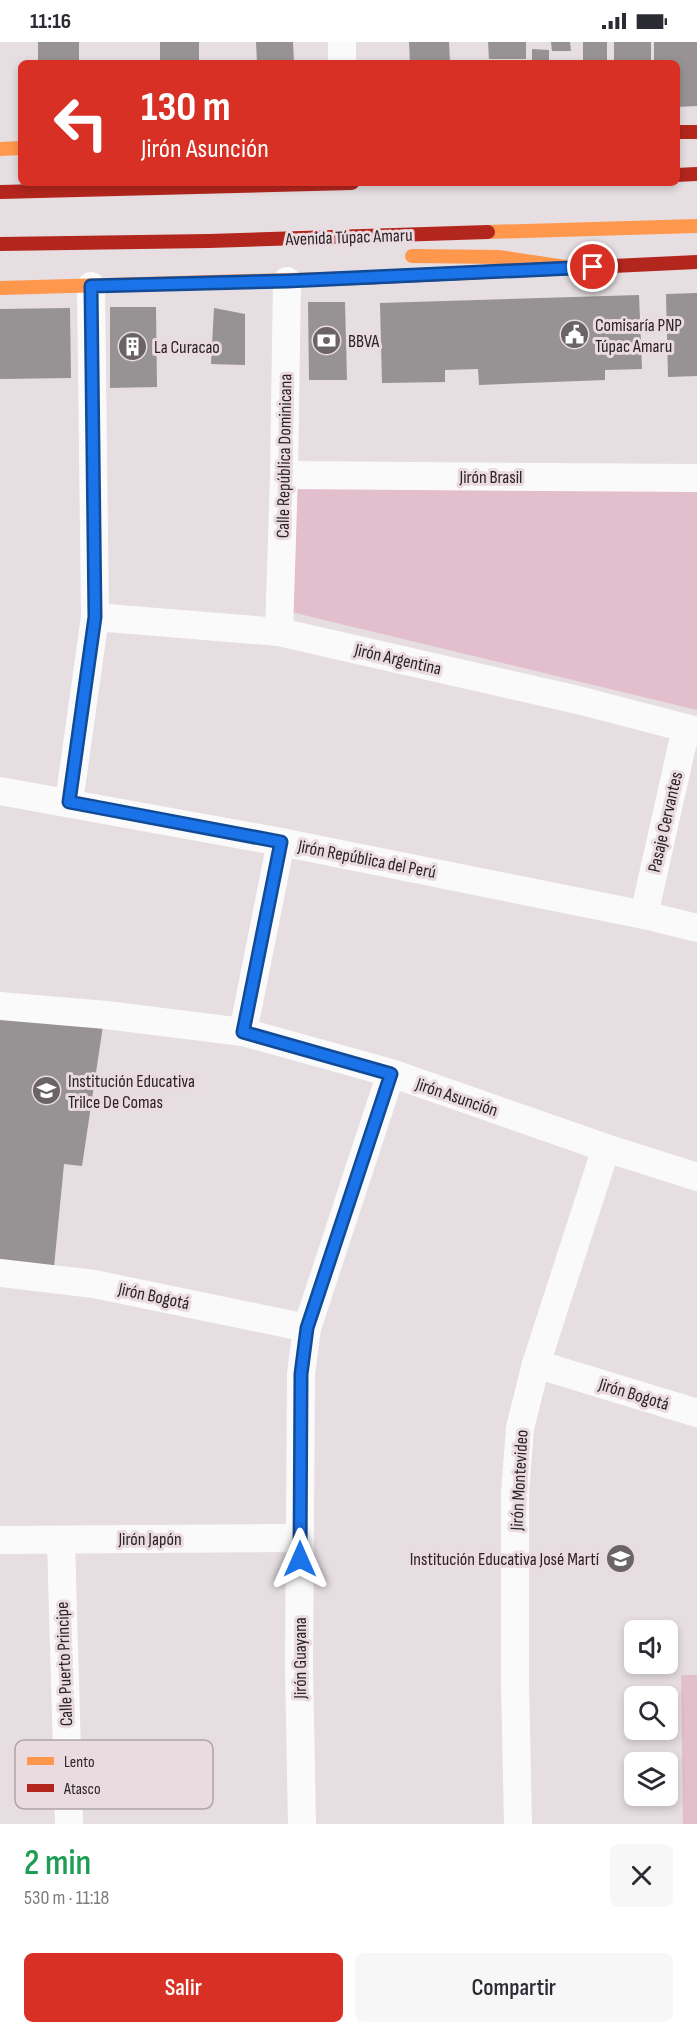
<!DOCTYPE html>
<html lang="es">
<head>
<meta charset="utf-8">
<style>
  body { margin:0; font-family:"Sofia Sans Condensed",sans-serif; background:#f7f7f7; color:#2b2b33; height:100vh; display:flex; flex-direction:column; font-size:22px; white-space:nowrap }
  * { box-sizing:border-box; margin:0 }
  p { font-size:20px; color:#7c7c81 }
  .icon { flex:none; width:33px; height:33px; fill:none; stroke:currentColor; stroke-width:2; stroke-linecap:round; stroke-linejoin:round }
  .map { position:relative; height:1782px; overflow:hidden }
  .sheet { display:flex; flex-direction:column; background:#fff; flex:1 }
  .sheet>* { flex:none }
  .banner { position:absolute; left:18px; top:18px; width:662px; height:126px; border-radius:9px; box-shadow:0 3px 9px #0003; background:#d93025; color:#fff; overflow:hidden }
  .tools { position:absolute; left:624px; top:1578px; display:grid; gap:12px }
  .tools a { display:grid; place-items:center; width:54px; height:54px; border-radius:9px; background:#fff; box-shadow:0 3px 9px #0003; font-size:30px }
  .pin { position:absolute; display:grid; place-items:center; width:51px; height:51px; color:#fff; margin:-26px; border:3px solid #fff; border-radius:50%; box-shadow:0 2px 6px #0007 }
  .me { position:absolute; width:66px; margin:-33px; rotate:0deg; stroke-linejoin:round; filter:drop-shadow(0 0 4px #0008) }
  .turn { display:flex; align-items:center; gap:21px; height:126px; padding:0 24px; font-size:27px }
  .turn .icon { width:78px; height:78px; stroke-width:2.5 }
  .turn b { display:block; font-size:42px; line-height:51px }
  .round { display:grid; place-items:center; flex:none; width:63px; height:63px; border-radius:9px; background:#f7f7f7 }
  .summary { display:flex; align-items:center; justify-content:space-between; height:102px; padding:0 24px }
  h1 { font-size:36px; font-weight:600; line-height:45px; color:#1e9e55 }
  .primary-button { display:flex; gap:12px; margin-top:auto; padding:12px 24px }
  .primary-button a { flex:1; height:69px; border-radius:9px; background:#d93025; color:#fff; font-size:24px; font-weight:600; line-height:69px; text-align:center }
  .primary-button a+a { background:#f7f7f7; color:#2b2b33 }
  .status { display:flex; justify-content:space-between; align-items:center; height:42px; padding:0 30px; background:#fff; direction:ltr }
  .status svg { height:16px; fill:currentColor }
  .map>svg:first-child { display:block }
</style>
</head>
<body>
<div class="status"><b>11:16</b><svg viewBox="0 0 49 12"><path d="M0 12V9h3v3zM5 12V6h3v6zM10 12V3h3v9zM15 12V0h3v12zM26 1h20v11H26zM47 4h2v5h-2z"/></svg></div>
<div class="map">
<svg width="697" height="1782" viewBox="0 0 697 1782">
  <rect width="100%" height="100%" fill="#e6dee1"/>
  <g fill="#e3becc">
    <path d="M296,446l401,3v219l-410,-99z"/>
    <path d="M681,1633h16v149h-14z"/>
  </g>
  <g fill="#979293">
    <rect x="38" y="0" width="41" height="21"/>
    <rect x="160" y="0" width="39" height="21"/>
    <path d="M256,0h37l1,21h-37z"/>
    <path d="M409,0h40l1,21h-40z"/>
    <path d="M488,0h38v17h-37z"/>
    <path d="M551,0h19l1,9h-19z"/>
    <rect x="583" y="0" width="24" height="21"/>
    <rect x="614" y="0" width="37" height="21"/>
    <path d="M654,0h43v64l-21,1v-44h-22z"/>
    <path d="M532,7l17,1v13h-17z"/>
    <path d="M697,251v83l-29,1 -2,-83z"/>
    <path d="M639,253l3,74 -37,1v10l-126,5 -1,-16 -33,1v12l-63,1 -2,-80z"/>
    <path d="M308,260h37l2,78h-38z"/>
    <path d="M110,265h46l1,80 -47,1z"/>
    <path d="M70,266l1,70 -71,1v-70z"/>
    <path d="M214,266l31,6v51l-34,-1z"/>
    <path d="M0,968l104,9 -22,147 -18,-2 -11,113 -53,-6z"/>
  </g>
  <g fill="none" stroke-linecap="round" stroke-linejoin="round">
    <g stroke="#fbfafa" stroke-width="28">
      <path d="M342,0v21"/>
      <path d="M284,433l413,3"/>
      <path d="M95,575l184,15 299,68 119,31"/>
      <path d="M279,590l5,-157 3,-194"/>
      <path d="M0,749l281,51 363,73 53,13"/>
      <path d="M69,760l26,-185 -4,-331"/>
      <path d="M644,873l42,-187"/>
      <path d="M0,964l106,9 137,17 148,41 215,75 91,29"/>
      <path d="M243,990l38,-190"/>
      <path d="M0,1231l94,11 213,44"/>
      <path d="M536,1322l161,49"/>
      <path d="M0,1498l300,-2"/>
      <path d="M61,1498l8,284"/>
      <path d="M302,1782l-3,-158 2,-292 6,-46 84,-255"/>
      <path d="M518,1782l-3,-141v-190l5,-65 16,-64 70,-216"/>
    </g>
    <g stroke="#ff974d" stroke-width="14">
      <path d="M0,107l21,-1"/>
      <path d="M488,190l209,-6"/>
      <path d="M412,214l87,1 73,11"/>
      <path d="M0,246l359,-10"/>
    </g>
    <g stroke="#b3261e" stroke-width="14">
      <path d="M676,90h21"/>
      <path d="M676,133l21,-1"/>
      <path d="M0,150l352,-9"/>
      <path d="M0,202l209,-3 279,-9"/>
      <path d="M359,236l338,-16"/>
    </g>
  </g>
  <g fill="none" stroke-linecap="round" stroke-linejoin="round">
    <defs>
      <path id="route" d="M300,1517l1,-185 6,-46 84,-254 -148,-42 38,-190 -212,-40 26,-185 -4,-331 196,-5 306,-14"/>
    </defs>
    <use href="#route" stroke="#114b97" stroke-width="15"/>
    <use href="#route" stroke="#1a73e8" stroke-width="10"/>
  </g>
  <defs>
    <symbol id="civic-disc" viewBox="-11 -11 22 22"><circle r="9.5" fill="#6b6467" stroke="#eadbe0"/><path d="M-.6-6.5H3V-4.5H.6V-3L4-1V1h2V6H-6V1h2V-1L-.6-3ZM-1.2 2.5V6h2.4V2.5Z" fill="#fff"/></symbol>
    <symbol id="bank-disc" viewBox="-11 -11 22 22"><circle r="9.5" fill="#6b6467" stroke="#eadbe0"/><path d="M-6-4H6V4H-6ZM0-2.3a2.3 2.3 0 1 0 0 4.6a2.3 2.3 0 1 0 0-4.6Z" fill="#fff"/></symbol>
    <symbol id="building-disc" viewBox="-11 -11 22 22"><circle r="9.5" fill="#6b6467" stroke="#eadbe0"/><path d="M-4-6H4V6H1V3H-1V6H-4ZM-2.5-4.3h1.7v1.8h-1.7ZM.8-4.3h1.7v1.8H.8ZM-2.5-1h1.7V.8h-1.7ZM.8-1h1.7V.8H.8Z" fill="#fff"/></symbol>
    <symbol id="school-disc" viewBox="-11 -11 22 22"><circle r="9.5" fill="#6b6467" stroke="#eadbe0"/><path d="M0-5L7-2L0 1L-7-2ZM-4 1L0 2.5L4 1V4Q0 6-4 4Z" fill="#fff"/></symbol>
  </defs>
  <g fill-rule="evenodd">
    <use href="#civic-disc" x="558" y="276" width="33" height="33"/>
    <use href="#bank-disc" x="310" y="282" width="33" height="33"/>
    <use href="#building-disc" x="116" y="288" width="33" height="33"/>
    <use href="#school-disc" x="30" y="1032" width="33" height="33"/>
    <use href="#school-disc" x="604" y="1500" width="33" height="33"/>
  </g>
  <g text-anchor="middle" stroke-width="6" stroke-linejoin="round" paint-order="stroke">
    <g font-size="18" fill="#292325" stroke="#eadbe0">
      <text transform="translate(349 195) rotate(-2)" y="6">Avenida Túpac Amaru</text>
      <text transform="translate(284 414) rotate(-89)" y="6">Calle República Dominicana</text>
      <text x="491" y="441">Jirón Brasil</text>
      <text transform="translate(398 617) rotate(13)" y="6">Jirón Argentina</text>
      <text transform="translate(665 780) rotate(-77)" y="6">Pasaje Cervantes</text>
      <text transform="translate(367 817) rotate(11)" y="6">Jirón República del Perú</text>
      <text transform="translate(457 1055) rotate(19)" y="6">Jirón Asunción</text>
      <text transform="translate(154 1254) rotate(12)" y="6">Jirón Bogotá</text>
      <text transform="translate(634 1352) rotate(17)" y="6">Jirón Bogotá</text>
      <text transform="translate(519 1438) rotate(-87)" y="6">Jirón Montevideo</text>
      <text x="150" y="1503">Jirón Japón</text>
      <text transform="translate(300 1616) rotate(-90)" y="6">Jirón Guayana</text>
      <text transform="translate(64 1622) rotate(-92)" y="6">Calle Puerto Principe</text>
    </g>
    <g font-size="18" fill="#292325" stroke="#eadbe0" text-anchor="start">
      <text x="595" y="289">Comisaría PNP<tspan x="595" dy="21">Túpac Amaru</tspan></text>
      <text x="348" y="305">BBVA</text>
      <text x="154" y="311">La Curacao</text>
      <text x="68" y="1045">Institución Educativa<tspan x="68" dy="21">Trilce De Comas</tspan></text>
      <text x="599" y="1523" text-anchor="end">Institución Educativa José Martí</text>
    </g>
  </g>
  <rect x="15" y="1698" width="198" height="69" rx="9" fill="#eadbe0" stroke="#b0a4a8" stroke-width="1.5"/>
  <rect x="27" y="1715" width="27" height="8" fill="#ff974d"/>
  <rect x="27" y="1742" width="27" height="8" fill="#b3261e"/>
  <g font-size="16" fill="#292325">
    <text x="64" y="1725">Lento</text>
    <text x="64" y="1752">Atasco</text>
  </g>
</svg>
<div class="tools">
<a><svg class="icon" aria-label="sound" viewBox="0 0 24 24"><path d="M4 9h4l5-4v14l-5-4H4zM17 9q2 3 0 6"/></svg></a>
<a><svg class="icon" aria-label="search" viewBox="0 0 24 24"><circle cx="10" cy="10" r="6"/><path d="M15 15l6 6"/></svg></a>
<a><svg class="icon" aria-label="layers" viewBox="0 0 24 24"><path d="M12 4l9 5-9 5-9-5zM3 14l9 5 9-5"/></svg></a>
</div>
<div class="pin" style="left:593px;top:225px;background:#d93025"><svg class="icon" aria-label="arrive" viewBox="0 0 24 24"><path d="M6 21V4h12l-3 4 3 4H6"/></svg></div>
<svg class="me" style="left:300px;top:1517px" viewBox="-20 -20 40 40"><path d="M0-17L14 15 0 8-14 15z" fill="#1a73e8" stroke="#fff" stroke-width="4"/></svg>
<div class="banner">
<div class="turn"><svg class="icon" aria-label="left" viewBox="0 0 24 24"><path d="M17 20v-9H6M10 6l-5 5 5 5"/></svg><div><b>130 m</b>Jirón Asunción</div></div>
</div>
</div>
<section class="sheet">
<div class="summary"><div><h1>2 min</h1><p>530 m · 11:18</p></div><a class="round"><svg class="icon" aria-label="close" viewBox="0 0 24 24"><path d="M6 6l12 12M18 6L6 18"/></svg></a></div>
<div class="primary-button"><a>Salir</a><a>Compartir</a></div>
</section>
</body>
</html>
